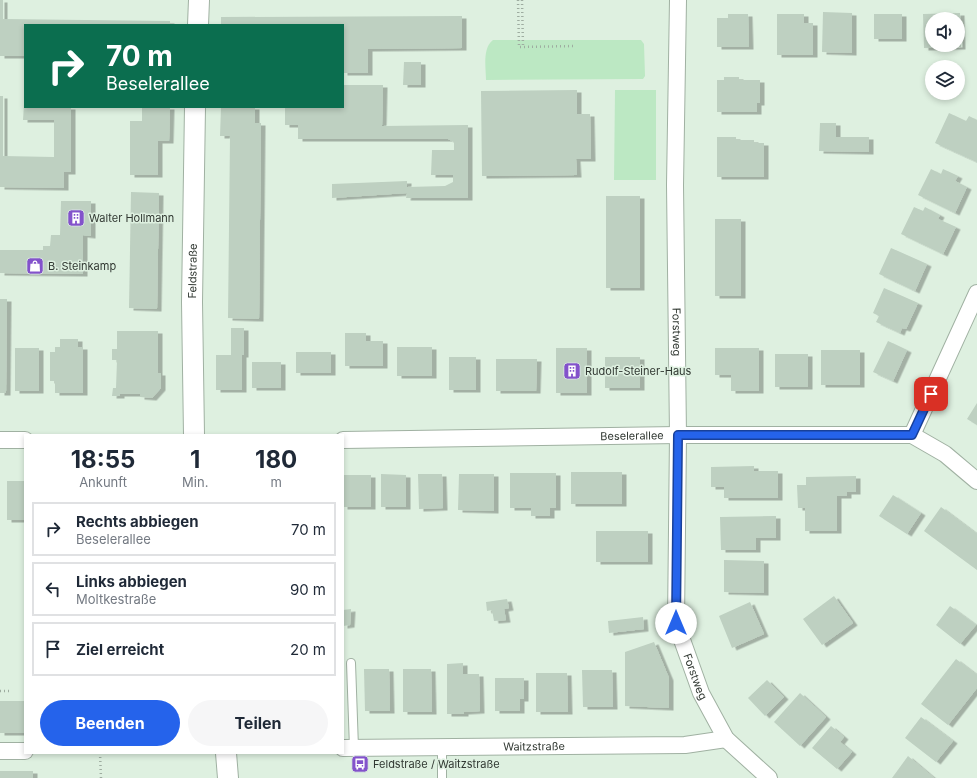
<!DOCTYPE html>
<html lang="de">
<head>
<meta charset="utf-8">
<style>
  body { margin:0; font-family:Inter,sans-serif; background:#f6f6f7; color:#1f2937; height:100vh; display:flex; flex-direction:column; font-size:15px; white-space:nowrap }
  * { box-sizing:border-box; margin:0 }
  p { font-size:13px; color:#747a83 }
  .icon { flex:none; width:22px; height:22px; fill:none; stroke:currentColor; stroke-width:2; stroke-linecap:round; stroke-linejoin:round }
  .map { position:relative; flex:1; overflow:hidden }
  .drawer { position:absolute; left:24px; top:434px; width:320px; height:320px; display:flex; flex-direction:column; background:#fff; border-radius:0px; box-shadow:0 2px 6px #0003 }
  .drawer>* { flex:none }
  .hud { position:absolute; left:24px; top:24px; width:320px; height:84px; border-radius:0px; box-shadow:0 2px 6px #0003; background:#0b6e4f; color:#fff; overflow:hidden }
  .tools { position:absolute; left:925px; top:12px; display:grid; gap:8px }
  .tools a { display:grid; place-items:center; width:40px; height:40px; border-radius:50%; background:#fff; box-shadow:0 2px 6px #0003; font-size:20px }
  .pin { position:absolute; display:grid; place-items:center; width:34px; height:34px; color:#fff; margin:-17px; border-radius:8px; box-shadow:0 2px 6px #0006 }
  .me { position:absolute; width:44px; margin:-22px; rotate:0deg; stroke-linejoin:round; filter:drop-shadow(0 0 3px #0008) }
  .turn { display:flex; align-items:center; gap:14px; height:84px; padding:0 16px; font-size:18px }
  .turn .icon { width:52px; height:52px; stroke-width:2.5 }
  .turn b { display:block; font-size:28px; line-height:34px }
  .eta { display:flex; justify-content:space-evenly; align-items:center; height:68px; text-align:center }
  .eta b { font-size:24px; font-weight:700; line-height:28px }
  .button { display:flex; gap:8px; margin-top:auto; padding:8px 16px }
  .button a { flex:1; height:46px; border-radius:24px; background:#2563eb; color:#fff; font-size:16px; font-weight:700; line-height:46px; text-align:center }
  .button a+a { background:#f6f6f7; color:#1f2937 }
  ul { padding:0; list-style:none }
  li { display:flex; align-items:center; gap:12px; height:54px; margin:0 8px 6px; padding:0 8px; border:2px solid #e0e1e3; border-radius:0px }
  li div { flex:1 }
  li b { display:block; font-size:15px }
  li em { font-style:normal }
  .map>svg:first-child { display:block }
</style>
</head>
<body>
<div class="map">
<svg width="977" height="778" viewBox="0 0 977 778">
  <defs>
    <filter id="shadow"><feDropShadow dx="4.5" dy="2.5" stdDeviation="0" flood-color="#0004"/></filter>
  </defs>
  <rect width="100%" height="100%" fill="#def0e0"/>
  <g fill="#bce8c3">
    <path d="M493,40h148l3,4 1,32 -2,3 -157,1c0,-11 -4,-32 7,-40z"/>
    <path d="M615,90h41v90h-42z"/>
  </g>
  <g fill="#bed0c1" fill-rule="evenodd" filter="url(#shadow)">
    <path d="M0,0h3v19l167,2v4h-145v31h-25z"/>
    <path d="M823,12l29,1v40l-30,-1z"/>
    <path d="M960,13l1,34 -37,1 -1,-34zM932,19h26v26h-26z"/>
    <path d="M728,14h20l1,33h-32v-29h11z"/>
    <path d="M777,14h27v9h9v32h-36z"/>
    <rect x="874" y="14" width="28" height="25"/>
    <path d="M462,16v32l-94,1v24h-25v-48h-122v-8z"/>
    <path d="M404,62h17v23h-18z"/>
    <path d="M724,77h15v3h21v23h-3v9h-40v-32h7z"/>
    <path d="M343,85h40l-1,41 86,-1v73h-62l1,-5 -75,5v-14l75,-3v6l38,-1 8,-4v-7h-22l1,-25h22v-8l-6,-3h-150v-14h-13v-18h58z"/>
    <path d="M577,90v24h13l1,45h-15l1,16 -95,1 -1,-85z"/>
    <path d="M0,96h3v60l51,1v-37h-31l1,-16 1,3h46v65h-7v16l-64,-1z"/>
    <path d="M142,107h28l-1,34h-11v34h-28v-54h12z"/>
    <path d="M221,107h34v16h6l-2,196 -31,-1 2,-182h-10z"/>
    <path d="M949,113l17,8 3,-5 8,4v42l-42,-19z"/>
    <path d="M820,123h16v14h33v15l-50,-1z"/>
    <path d="M717,137h19v3h18v3h10v34h-47z"/>
    <path d="M931,169l10,5 2,-5 15,7 -3,5 12,6 -12,26 -37,-18z"/>
    <path d="M131,192l28,1 -2,116 -28,-1z"/>
    <rect x="606" y="196" width="34" height="92"/>
    <path d="M61,201h30v35l-8,-1v39l-83,-1v-23h43v-4h7l1,-11h9z"/>
    <path d="M914,207l9,4 2,-4 15,8 -2,4 18,8 -13,27 -42,-20z"/>
    <rect x="715" y="219" width="26" height="77"/>
    <path d="M891,248l36,16 -12,27 -36,-17z"/>
    <path d="M884,288l34,15 -12,26 -4,-1 -2,5 -24,-11 3,-6 -6,-3z"/>
    <path d="M0,299h7l-1,94h-6z"/>
    <path d="M231,328h13v27h-2v35h-26v-35h15z"/>
    <path d="M117,331h41v42h3v15l-9,10 -12,-1v-3h-20v2h-8l1,-8h3l1,-28h-5v-11h5z"/>
    <path d="M345,333h21v8h17v25h-38z"/>
    <path d="M60,339h18v8h5v46h-28v-12h-5v-29h5v-5h5z"/>
    <path d="M888,341l19,9 -14,31 -20,-9z"/>
    <rect x="397" y="347" width="35" height="29"/>
    <rect x="15" y="348" width="24" height="43"/>
    <rect x="556" y="348" width="31" height="45"/>
    <path d="M715,348h44v43h-28v-16h-16z"/>
    <rect x="821" y="350" width="39" height="35"/>
    <rect x="296" y="352" width="35" height="21"/>
    <rect x="775" y="354" width="33" height="33"/>
    <rect x="449" y="357" width="27" height="33"/>
    <rect x="605" y="357" width="35" height="31"/>
    <path d="M496,359h41l-1,32h-40z"/>
    <rect x="252" y="362" width="29" height="26"/>
    <path d="M977,403v22l-10,-6z"/>
    <path d="M754,466v5h24v27h-54v-11h-13v-20z"/>
    <rect x="571" y="472" width="51" height="32"/>
    <path d="M510,473h46v35h-6v8h-19v-8h-21z"/>
    <path d="M381,474l25,1v32h-25z"/>
    <path d="M418,474h24l1,34 -24,1z"/>
    <path d="M459,474h35v37l-36,-1z"/>
    <rect x="343" y="475" width="28" height="32"/>
    <path d="M856,476v16h-9v4h-10v35h-32v-23h-7l-1,-23h9v-8z"/>
    <rect x="7" y="481" width="18" height="39"/>
    <path d="M893,495l28,18 -14,21 -28,-18z"/>
    <path d="M941,507l36,27v36l-53,-39z"/>
    <path d="M776,516v22h-20v12h-35l-1,-33z"/>
    <rect x="596" y="531" width="52" height="31"/>
    <path d="M724,560l40,1v32l-40,-1z"/>
    <path d="M834,596l19,27 -31,22 -19,-26z"/>
    <path d="M507,599l2,9 -5,1 2,11 -12,1 -2,-11 -5,1 -1,-9z"/>
    <path d="M750,602l14,32 -32,14 -13,-32z"/>
    <path d="M950,606l26,19 -16,19 -24,-19z"/>
    <path d="M351,609l-1,16 -7,1v-16z"/>
    <path d="M643,617l1,12 -35,4 -1,-12z"/>
    <path d="M654,642l15,36v30l-44,-2v-54z"/>
    <path d="M956,659l21,16v13l-29,37 -27,-21z"/>
    <path d="M463,663v11h16l1,37 -16,1v2h-17v-50z"/>
    <path d="M364,669h25l1,42h-25z"/>
    <path d="M403,669h28l1,43h-29z"/>
    <path d="M582,670h30l1,37h-30z"/>
    <path d="M536,673h31l1,39h-32z"/>
    <path d="M495,678h29v21h-4v12h-25z"/>
    <path d="M767,680l17,17 -19,19 -17,-18z"/>
    <path d="M800,693l26,24 -26,29 -26,-24z"/>
    <rect x="0" y="701" width="25" height="32"/>
    <path d="M921,717l32,24 -17,21 -31,-24z"/>
    <path d="M831,726l13,11 -4,5 12,10 -15,17 -25,-21z"/>
    <path d="M908,756l26,22h-42z"/>
    <rect x="0" y="771" width="33" height="7"/>
  </g>
  <g fill="none" stroke-linecap="round" stroke-linejoin="round">
    <defs>
      <g id="service">
        <path d="M351,663l3,85"/>
        <path d="M442,747v31"/>
      </g>
      <g id="minor">
        <path id="s1" d="M678,0l-3,185 3,250 -2,188 25,70 25,46 43,39"/>
        <path d="M912,435l65,-142"/>
        <path d="M0,440h25"/>
        <path id="s2" d="M343,440l335,-5h234l33,19 32,27"/>
        <path id="s3" d="M343,748l342,-3 41,-6"/>
        <path d="M0,751h25"/>
      </g>
      <g id="tertiary">
        <path d="M198,25l1,-25"/>
        <path id="s4" d="M194,435l-2,-133 3,-195"/>
        <path d="M226,753l2,25"/>
      </g>
    </defs>
    <use href="#service" stroke="#a0b1a2" stroke-width="10"/>
    <use href="#minor" stroke="#a0b1a2" stroke-width="18"/>
    <use href="#tertiary" stroke="#a0b1a2" stroke-width="22"/>
    <g stroke="#9eaca0" stroke-width="2.5" stroke-dasharray="1 3" stroke-linecap="butt">
      <path d="M518,0l1,47 56,-1"/>
      <path d="M522,0l1,47"/>
      <path d="M0,691h12"/>
      <path d="M100,753l1,25"/>
    </g>
    <use href="#service" stroke="#fff" stroke-width="8"/>
    <use href="#minor" stroke="#fff" stroke-width="16"/>
    <use href="#tertiary" stroke="#fff" stroke-width="20"/>
  </g>
  <g fill="none" stroke-linecap="round" stroke-linejoin="round">
    <defs>
      <path id="route" d="M676,623l2,-188h234l19,-41"/>
    </defs>
    <use href="#route" stroke="#184099" stroke-width="10"/>
    <use href="#route" stroke="#2563eb" stroke-width="7"/>
  </g>
  <defs>
    <symbol id="building-square" viewBox="-11 -11 22 22"><rect x="-9" y="-9" width="18" height="18" rx="4" fill="#8352cb" stroke="#def0e0"/><path d="M-4-6H4V6H1V3H-1V6H-4ZM-2.5-4.3h1.7v1.8h-1.7ZM.8-4.3h1.7v1.8H.8ZM-2.5-1h1.7V.8h-1.7ZM.8-1h1.7V.8H.8Z" fill="#fff"/></symbol>
    <symbol id="shop-square" viewBox="-11 -11 22 22"><rect x="-9" y="-9" width="18" height="18" rx="4" fill="#8352cb" stroke="#def0e0"/><path d="M-5-2.5h2.3a2.7 3.5 0 0 1 5.4 0H5L5.5 6h-11ZM-1.5-2.5h3a1.5 2.3 0 0 0-3 0Z" fill="#fff"/></symbol>
    <symbol id="bus-square" viewBox="-11 -11 22 22"><rect x="-9" y="-9" width="18" height="18" rx="4" fill="#8352cb" stroke="#def0e0"/><path d="M-5-6H5V4H4V6H2V4H-2V6H-4V4H-5ZM-3.5-4V0h7V-4ZM-3.5 1.2v1.5H-2V1.2ZM2 1.2v1.5H3.5V1.2Z" fill="#fff"/></symbol>
  </defs>
  <g fill-rule="evenodd">
    <use href="#building-square" x="66" y="208" width="20" height="20"/>
    <use href="#shop-square" x="25" y="256" width="20" height="20"/>
    <use href="#building-square" x="562" y="361" width="20" height="20"/>
    <use href="#bus-square" x="350" y="754" width="20" height="20"/>
  </g>
  <g text-anchor="middle" stroke-width="3" stroke-linejoin="round" paint-order="stroke">
    <g font-size="11" fill="#313832" stroke="#def0e0" text-anchor="start">
      <text x="89" y="222">Walter Hollmann</text>
      <text x="48" y="270">B. Steinkamp</text>
      <text x="585" y="375">Rudolf-Steiner-Haus</text>
      <text x="373" y="768">Feldstraße / Waitzstraße</text>
    </g>
    <g font-size="11" fill="#313832" stroke="#def0e0">
      <text dy="4" stroke="none"><textPath href="#s4" startOffset="164">Feldstraße</textPath></text>
      <text dy="4" stroke="none"><textPath href="#s1" startOffset="332">Forstweg</textPath></text>
      <text dy="4" stroke="none"><textPath href="#s2" startOffset="289">Beselerallee</textPath></text>
      <text dy="4" stroke="none"><textPath href="#s1" startOffset="680">Forstweg</textPath></text>
      <text dy="4" stroke="none"><textPath href="#s3" startOffset="191">Waitzstraße</textPath></text>
    </g>
  </g>
</svg>
<div class="tools">
<a><svg class="icon" aria-label="sound" viewBox="0 0 24 24"><path d="M4 9h4l5-4v14l-5-4H4zM17 9q2 3 0 6"/></svg></a>
<a><svg class="icon" aria-label="layers" viewBox="0 0 24 24"><path d="M12 4l9 5-9 5-9-5zM3 14l9 5 9-5"/></svg></a>
</div>
<div class="pin" style="left:931px;top:394px;background:#d93025"><svg class="icon" aria-label="arrive" viewBox="0 0 24 24"><path d="M6 21V4h12l-3 4 3 4H6"/></svg></div>
<svg class="me" style="left:676px;top:623px" viewBox="-20 -20 40 40"><circle r="19" fill="#fff"/><path d="M0-13L10 11 0 6-10 11z" fill="#2563eb"/></svg>
<div class="hud">
<div class="turn"><svg class="icon" aria-label="right" viewBox="0 0 24 24"><path d="M7 20v-9h11M14 6l5 5-5 5"/></svg><div><b>70 m</b>Beselerallee</div></div>
</div>
<section class="drawer">
<div class="eta">
<div><b>18:55</b><p>Ankunft</p></div>
<div><b>1</b><p>Min.</p></div>
<div><b>180</b><p>m</p></div>
</div>
<ul>
<li><svg class="icon" aria-label="right" viewBox="0 0 24 24"><path d="M7 20v-9h11M14 6l5 5-5 5"/></svg><div><b>Rechts abbiegen</b><p>Beselerallee</p></div><em>70 m</em></li>
<li><svg class="icon" aria-label="left" viewBox="0 0 24 24"><path d="M17 20v-9H6M10 6l-5 5 5 5"/></svg><div><b>Links abbiegen</b><p>Moltkestraße</p></div><em>90 m</em></li>
<li><svg class="icon" aria-label="arrive" viewBox="0 0 24 24"><path d="M6 21V4h12l-3 4 3 4H6"/></svg><div><b>Ziel erreicht</b></div><em>20 m</em></li>
</ul>
<div class="button"><a>Beenden</a><a>Teilen</a></div>
</section>
</div>
</body>
</html>
